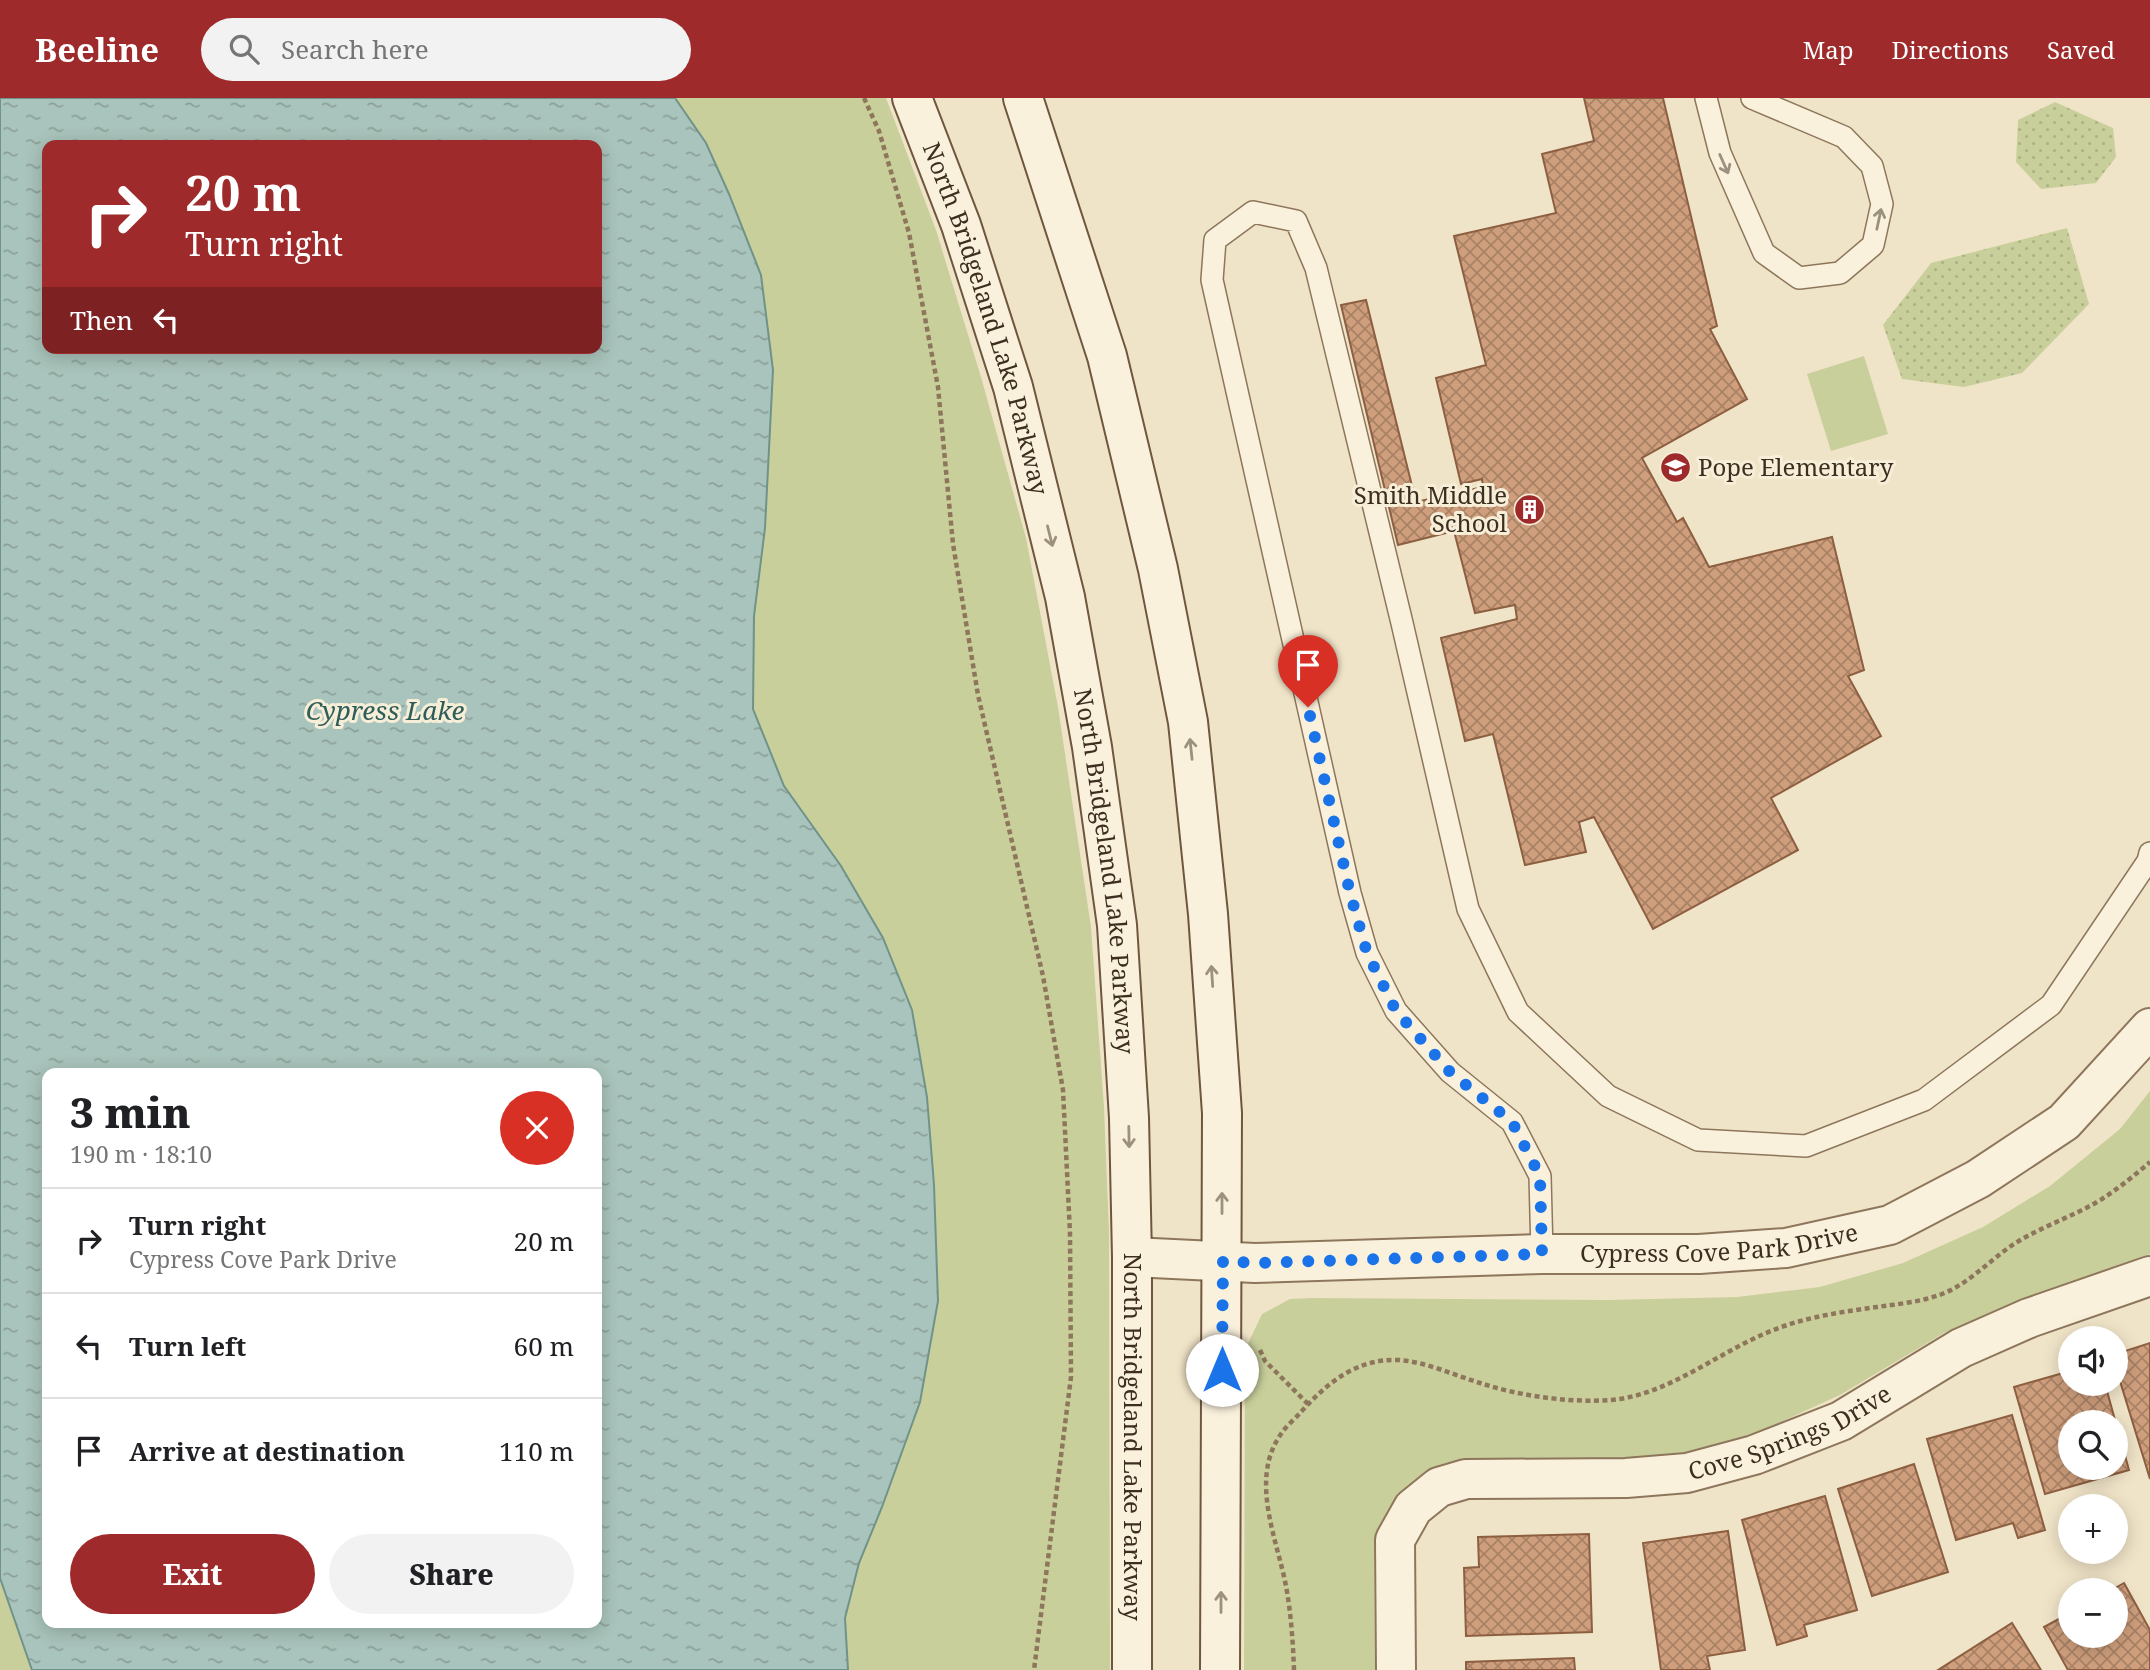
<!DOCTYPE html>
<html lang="en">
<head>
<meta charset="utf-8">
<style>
  body { margin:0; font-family:"Noto Serif",serif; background:#f2f2f2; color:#202124; height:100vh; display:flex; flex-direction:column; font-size:26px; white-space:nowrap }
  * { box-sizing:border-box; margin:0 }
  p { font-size:23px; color:#757577 }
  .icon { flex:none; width:38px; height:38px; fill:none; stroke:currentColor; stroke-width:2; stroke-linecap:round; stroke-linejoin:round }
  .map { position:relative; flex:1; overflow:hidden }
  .sheet { position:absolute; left:42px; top:970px; width:560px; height:560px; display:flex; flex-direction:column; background:#fff; border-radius:14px; box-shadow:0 4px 18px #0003 }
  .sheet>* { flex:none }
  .banner { position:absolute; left:42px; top:42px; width:560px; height:214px; border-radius:14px; box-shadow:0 4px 18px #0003; background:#9e2a2b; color:#fff; overflow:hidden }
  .controls { position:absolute; left:2058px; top:1228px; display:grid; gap:14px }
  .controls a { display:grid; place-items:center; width:70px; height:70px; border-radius:50%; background:#fff; box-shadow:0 4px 18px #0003; font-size:35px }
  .pin { position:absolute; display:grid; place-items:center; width:60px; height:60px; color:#fff; margin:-72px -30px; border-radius:50% 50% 50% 0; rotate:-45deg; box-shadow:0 0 7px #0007 }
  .pin .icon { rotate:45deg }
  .me { position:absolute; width:77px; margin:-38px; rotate:0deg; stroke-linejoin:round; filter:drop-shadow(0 0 5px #0008) }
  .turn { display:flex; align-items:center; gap:24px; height:147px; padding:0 28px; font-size:32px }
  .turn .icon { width:91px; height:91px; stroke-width:2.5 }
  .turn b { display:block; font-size:49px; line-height:60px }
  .then { display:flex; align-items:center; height:66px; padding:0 28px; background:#0003; gap:14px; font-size:26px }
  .round { display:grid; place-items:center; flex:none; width:74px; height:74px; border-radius:37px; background:#f2f2f2 }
  .head { display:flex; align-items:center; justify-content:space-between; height:119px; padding:0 28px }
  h1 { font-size:42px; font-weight:800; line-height:52px }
  .button { display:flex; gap:14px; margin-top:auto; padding:14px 28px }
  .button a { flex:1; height:80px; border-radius:42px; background:#9e2a2b; color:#fff; font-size:28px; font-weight:800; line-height:80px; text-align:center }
  .button a+a { background:#f2f2f2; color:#202124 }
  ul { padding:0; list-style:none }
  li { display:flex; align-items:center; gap:21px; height:105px; padding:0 28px; border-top:2px solid #e0e0e0 }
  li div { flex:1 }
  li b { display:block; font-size:26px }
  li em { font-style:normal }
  header { display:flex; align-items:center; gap:42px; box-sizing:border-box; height:98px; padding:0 35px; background:#9e2a2b; color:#fff }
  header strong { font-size:33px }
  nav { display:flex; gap:38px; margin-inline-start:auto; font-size:24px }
  .search { width:490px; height:63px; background:#f2f2f2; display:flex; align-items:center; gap:18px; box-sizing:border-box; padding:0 24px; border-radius:38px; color:#757577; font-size:26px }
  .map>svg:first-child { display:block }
</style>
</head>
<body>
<header>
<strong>Beeline</strong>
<div class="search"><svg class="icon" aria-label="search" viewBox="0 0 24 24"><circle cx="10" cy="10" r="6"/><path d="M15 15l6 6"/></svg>Search here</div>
<nav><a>Map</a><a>Directions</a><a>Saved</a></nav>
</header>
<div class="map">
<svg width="2150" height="1572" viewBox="0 0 2150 1572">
  <defs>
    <pattern id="park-dots" width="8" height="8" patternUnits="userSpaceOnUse" patternTransform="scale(1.75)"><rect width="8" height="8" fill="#c9cf9b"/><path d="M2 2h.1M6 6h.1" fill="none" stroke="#aeb285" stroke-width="1.8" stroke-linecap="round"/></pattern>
    <pattern id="water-ripples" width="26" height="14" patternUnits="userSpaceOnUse" patternTransform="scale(1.75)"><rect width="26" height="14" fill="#a9c4bc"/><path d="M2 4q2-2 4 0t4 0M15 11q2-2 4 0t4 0" fill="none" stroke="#8ba098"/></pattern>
    <pattern id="building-cross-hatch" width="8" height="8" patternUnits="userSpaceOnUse" patternTransform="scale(1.75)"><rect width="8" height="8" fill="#cf9f7d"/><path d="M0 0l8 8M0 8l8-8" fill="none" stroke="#a98266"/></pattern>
  </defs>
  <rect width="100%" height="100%" fill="#f0e4c8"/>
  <g fill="#c9cf9b">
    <path d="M675,0h211l50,132 45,147 45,161 32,169 33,220 13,180 5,125 1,438h-262l-3,-52 14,-55 23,-56 38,-105 18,-101 -4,-116 -7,-88 -15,-87 -29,-72 -42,-72 -57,-80 -31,-77 1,-93 11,-88 8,-158 -12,-95 -32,-81 -23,-51z"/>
    <path d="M1864,258l24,78 -57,17 -24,-77z"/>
    <path d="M2150,993v163l-134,47 -72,32 -104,62 -81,37 -65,19 -292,41 -18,25 -10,33 1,120h-131l1,-320 17,-36 28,-15 23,-1 296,2 128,-3 83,-10 83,-24 80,-36 67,-41 70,-57z"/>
    <path d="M0,1480l32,92h-32z"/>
  </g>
  <g fill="url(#park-dots)">
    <path d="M2055,4l58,26 3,29 -20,26 -55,6 -25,-27 2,-42z"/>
    <path d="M2067,130l22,76 -67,69 -58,14 -62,-8 -19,-54 48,-62z"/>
  </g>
  <path fill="url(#water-ripples)" stroke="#6f938a" stroke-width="2" fill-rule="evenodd" d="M0,0h675l31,45 23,51 32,81 12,95 -8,158 -11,88 -1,93 31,77 57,80 42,72 29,72 15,87 7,88 4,116 -18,101 -38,105 -23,56 -14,55 3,52h-816l-32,-92zM47,47h550v203h-550zM47,975h550v549h-550z"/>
  <g fill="url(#building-cross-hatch)" stroke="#8d5f41" stroke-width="2" fill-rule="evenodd">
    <path d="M1584,0h79l54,228 -7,3 37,70 -105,59 35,64 6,-4 26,49 123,-30 32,133 -16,6 33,60 -110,62 27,52 -145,79 -59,-112 -15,5 7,30 -61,13 -32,-131 -28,7 -24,-103 76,-19 -2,-14 -40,8 -21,-82 -56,14 -57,-240 25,-5 50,202 67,-15 -1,-8 -21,5 -25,-106 50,-13 -32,-129 102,-23 -14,-59 52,-13z"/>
    <path d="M2150,1245v136l-34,-111v-14z"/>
    <path d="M2070,1273v13h35l24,86 -84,24 -31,-107zM2070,1325h46v45h-46z"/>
    <path d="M2012,1317l33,115 -27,8 -5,-15 -57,17 -29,-101z"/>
    <path d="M1914,1366l34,108 -76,24 -34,-107z"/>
    <path d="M1825,1398l32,114 -53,15 3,11 -30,9 -35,-125z"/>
    <path d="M1728,1433l17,119 -38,6 3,14h-49l-18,-127z"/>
    <path d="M1589,1436l3,98 -126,4 -2,-68 15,-1 -1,-30z"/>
    <path d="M2124,1485l26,47v40h-82l-24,-43 26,-14v23h46v-45h-6z"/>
    <path d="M2012,1525l29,47h-103z"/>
    <path d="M1574,1560l1,12h-109v-8z"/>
  </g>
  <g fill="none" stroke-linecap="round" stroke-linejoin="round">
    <defs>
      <g id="service">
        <path d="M1706,0l14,55 44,100 35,25 41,-5 33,-28 9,-41 -10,-38 -28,-29 -92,-39"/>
        <path d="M1542,1156l-2,-78 -28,-54 -62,-50 -54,-61 -29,-58 -17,-60 -138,-613 3,-40 38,-28 43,9 20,47 86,355 66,286 50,103 90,84 90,44 108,6 118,-46 127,-95 97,-144 2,-8"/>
      </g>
      <g id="minor">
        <path id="s1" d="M1396,1572l-1,-130 18,-32 26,-21 27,-8 160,-1 61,-5 67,-18 87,-34 120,-73 68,-30 121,-42"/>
      </g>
      <g id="tertiary">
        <path id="s2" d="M1132,1159l123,6 287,-9h157l87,-6 104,-23 88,-46 86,-57 86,-94"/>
      </g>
      <g id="secondary">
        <path id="s3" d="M912,0l49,127 52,162 52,210 27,150 25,178 12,193 3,139v413"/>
        <path d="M1023,0l84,258 51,213 30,153 20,192 14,199 -2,557"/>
      </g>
    </defs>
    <use href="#service" stroke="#8d765c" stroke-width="24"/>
    <use href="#minor" stroke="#8d765c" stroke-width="42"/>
    <use href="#tertiary" stroke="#8d765c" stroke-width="42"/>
    <use href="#secondary" stroke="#6f573f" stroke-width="42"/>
    <g stroke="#8d765c" stroke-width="4.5" stroke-dasharray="5 3.5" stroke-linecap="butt">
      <path d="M864,0l15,33 30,102 29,154 15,157 25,151 65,281 20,114 7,143 1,144 -37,293"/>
      <path d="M1260,1252l5,11 43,43"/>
      <path d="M1294,1572c-1,-28 -3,-57 -8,-84 -9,-47 -37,-107 -5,-152 5,-8 14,-15 20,-22 26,-29 56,-54 98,-52 27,2 55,15 81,23 40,13 89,20 131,17 58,-5 107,-48 160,-69 34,-14 70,-19 106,-24 21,-3 44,-5 65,-13 26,-10 46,-32 69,-48 28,-19 62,-29 91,-47 17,-11 33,-24 48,-37"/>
    </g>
    <use href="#service" stroke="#faf1dc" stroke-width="21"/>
    <use href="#minor" stroke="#faf1dc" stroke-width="38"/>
    <use href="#tertiary" stroke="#faf1dc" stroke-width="38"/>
    <use href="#secondary" stroke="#faf1dc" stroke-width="38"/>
  </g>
  <defs><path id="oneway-shaft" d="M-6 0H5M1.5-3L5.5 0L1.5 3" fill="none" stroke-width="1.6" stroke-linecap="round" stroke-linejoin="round" transform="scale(1.75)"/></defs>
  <g stroke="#9c907e">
    <use href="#oneway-shaft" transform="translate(1724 66) rotate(66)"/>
    <use href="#oneway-shaft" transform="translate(1879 121) rotate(-78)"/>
    <use href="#oneway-shaft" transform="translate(1050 438) rotate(76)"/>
    <use href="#oneway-shaft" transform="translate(1191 651) rotate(-96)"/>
    <use href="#oneway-shaft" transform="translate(1212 878) rotate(-94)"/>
    <use href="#oneway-shaft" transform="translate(1129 1039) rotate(89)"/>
    <use href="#oneway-shaft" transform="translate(1222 1105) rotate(-90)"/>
    <use href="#oneway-shaft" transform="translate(1221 1504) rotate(-90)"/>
  </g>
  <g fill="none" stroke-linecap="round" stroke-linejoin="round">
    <path stroke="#1a73e8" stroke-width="12" stroke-dasharray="0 21.6" d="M1222,1272l1,-109 32,2 287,-9 -2,-78 -28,-54 -62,-50 -54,-61 -29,-58 -17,-60 -42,-186"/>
  </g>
  <defs>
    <symbol id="school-disc" viewBox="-11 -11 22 22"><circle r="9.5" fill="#9e2a2b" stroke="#f7eed8"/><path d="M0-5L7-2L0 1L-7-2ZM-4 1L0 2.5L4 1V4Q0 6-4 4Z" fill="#fff"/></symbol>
    <symbol id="building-disc" viewBox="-11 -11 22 22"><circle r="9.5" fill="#9e2a2b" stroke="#f7eed8"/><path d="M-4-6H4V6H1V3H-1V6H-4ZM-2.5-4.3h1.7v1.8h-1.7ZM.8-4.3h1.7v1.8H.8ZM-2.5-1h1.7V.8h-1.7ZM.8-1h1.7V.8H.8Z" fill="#fff"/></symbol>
  </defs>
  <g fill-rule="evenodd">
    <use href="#school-disc" x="1658" y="352" width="35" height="35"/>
    <use href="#building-disc" x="1512" y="394" width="35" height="35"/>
  </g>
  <g text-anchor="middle" stroke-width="6" stroke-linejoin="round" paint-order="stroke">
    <g font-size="24" fill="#3d2e20" stroke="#f7eed8">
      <text dy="8" stroke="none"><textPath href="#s3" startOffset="233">North Bridgeland Lake Parkway</textPath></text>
      <text dy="8" stroke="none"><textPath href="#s3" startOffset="800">North Bridgeland Lake Parkway</textPath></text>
      <text dy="8" stroke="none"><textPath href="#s2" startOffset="588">Cypress Cove Park Drive</textPath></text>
      <text dy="8" stroke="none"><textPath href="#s1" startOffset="560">Cove Springs Drive</textPath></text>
      <text dy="8" stroke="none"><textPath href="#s3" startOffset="1367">North Bridgeland Lake Parkway</textPath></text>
    </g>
    <g font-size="24" fill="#3d2e20" stroke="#f7eed8" text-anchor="start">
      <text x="1698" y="378">Pope Elementary</text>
      <text x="1507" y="406" text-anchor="end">Smith Middle<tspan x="1507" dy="28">School</tspan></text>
    </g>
    <g font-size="26" font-style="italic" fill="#2f5d5a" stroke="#f7eed8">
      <text x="385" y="622">Cypress Lake</text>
    </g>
  </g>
</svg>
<div class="controls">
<a><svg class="icon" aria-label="sound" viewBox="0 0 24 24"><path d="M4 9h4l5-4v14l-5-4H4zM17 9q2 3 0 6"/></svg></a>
<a><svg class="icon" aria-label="search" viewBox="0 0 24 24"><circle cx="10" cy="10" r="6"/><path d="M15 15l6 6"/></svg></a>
<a>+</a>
<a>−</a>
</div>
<div class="pin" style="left:1308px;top:609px;background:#d93025"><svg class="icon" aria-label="arrive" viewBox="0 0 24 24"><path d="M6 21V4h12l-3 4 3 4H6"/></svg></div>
<svg class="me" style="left:1222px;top:1272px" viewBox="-20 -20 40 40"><circle r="19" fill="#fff"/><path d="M0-13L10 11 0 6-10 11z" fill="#1a73e8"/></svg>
<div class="banner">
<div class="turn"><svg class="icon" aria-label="right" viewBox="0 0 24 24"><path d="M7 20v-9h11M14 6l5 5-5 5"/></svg><div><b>20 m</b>Turn right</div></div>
<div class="then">Then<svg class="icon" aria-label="left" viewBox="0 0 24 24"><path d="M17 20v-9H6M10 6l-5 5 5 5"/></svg></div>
</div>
<section class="sheet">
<div class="head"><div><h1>3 min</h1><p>190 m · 18:10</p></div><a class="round" style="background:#d93025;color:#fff"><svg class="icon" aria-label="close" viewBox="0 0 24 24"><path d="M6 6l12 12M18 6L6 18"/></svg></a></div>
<ul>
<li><svg class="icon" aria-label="right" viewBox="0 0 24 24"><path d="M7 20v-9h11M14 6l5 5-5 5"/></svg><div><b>Turn right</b><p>Cypress Cove Park Drive</p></div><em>20 m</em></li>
<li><svg class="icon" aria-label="left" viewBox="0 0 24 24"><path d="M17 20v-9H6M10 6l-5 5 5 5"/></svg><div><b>Turn left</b></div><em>60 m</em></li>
<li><svg class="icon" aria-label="arrive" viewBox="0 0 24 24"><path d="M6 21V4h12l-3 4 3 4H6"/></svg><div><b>Arrive at destination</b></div><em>110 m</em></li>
</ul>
<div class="button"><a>Exit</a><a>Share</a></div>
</section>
</div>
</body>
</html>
